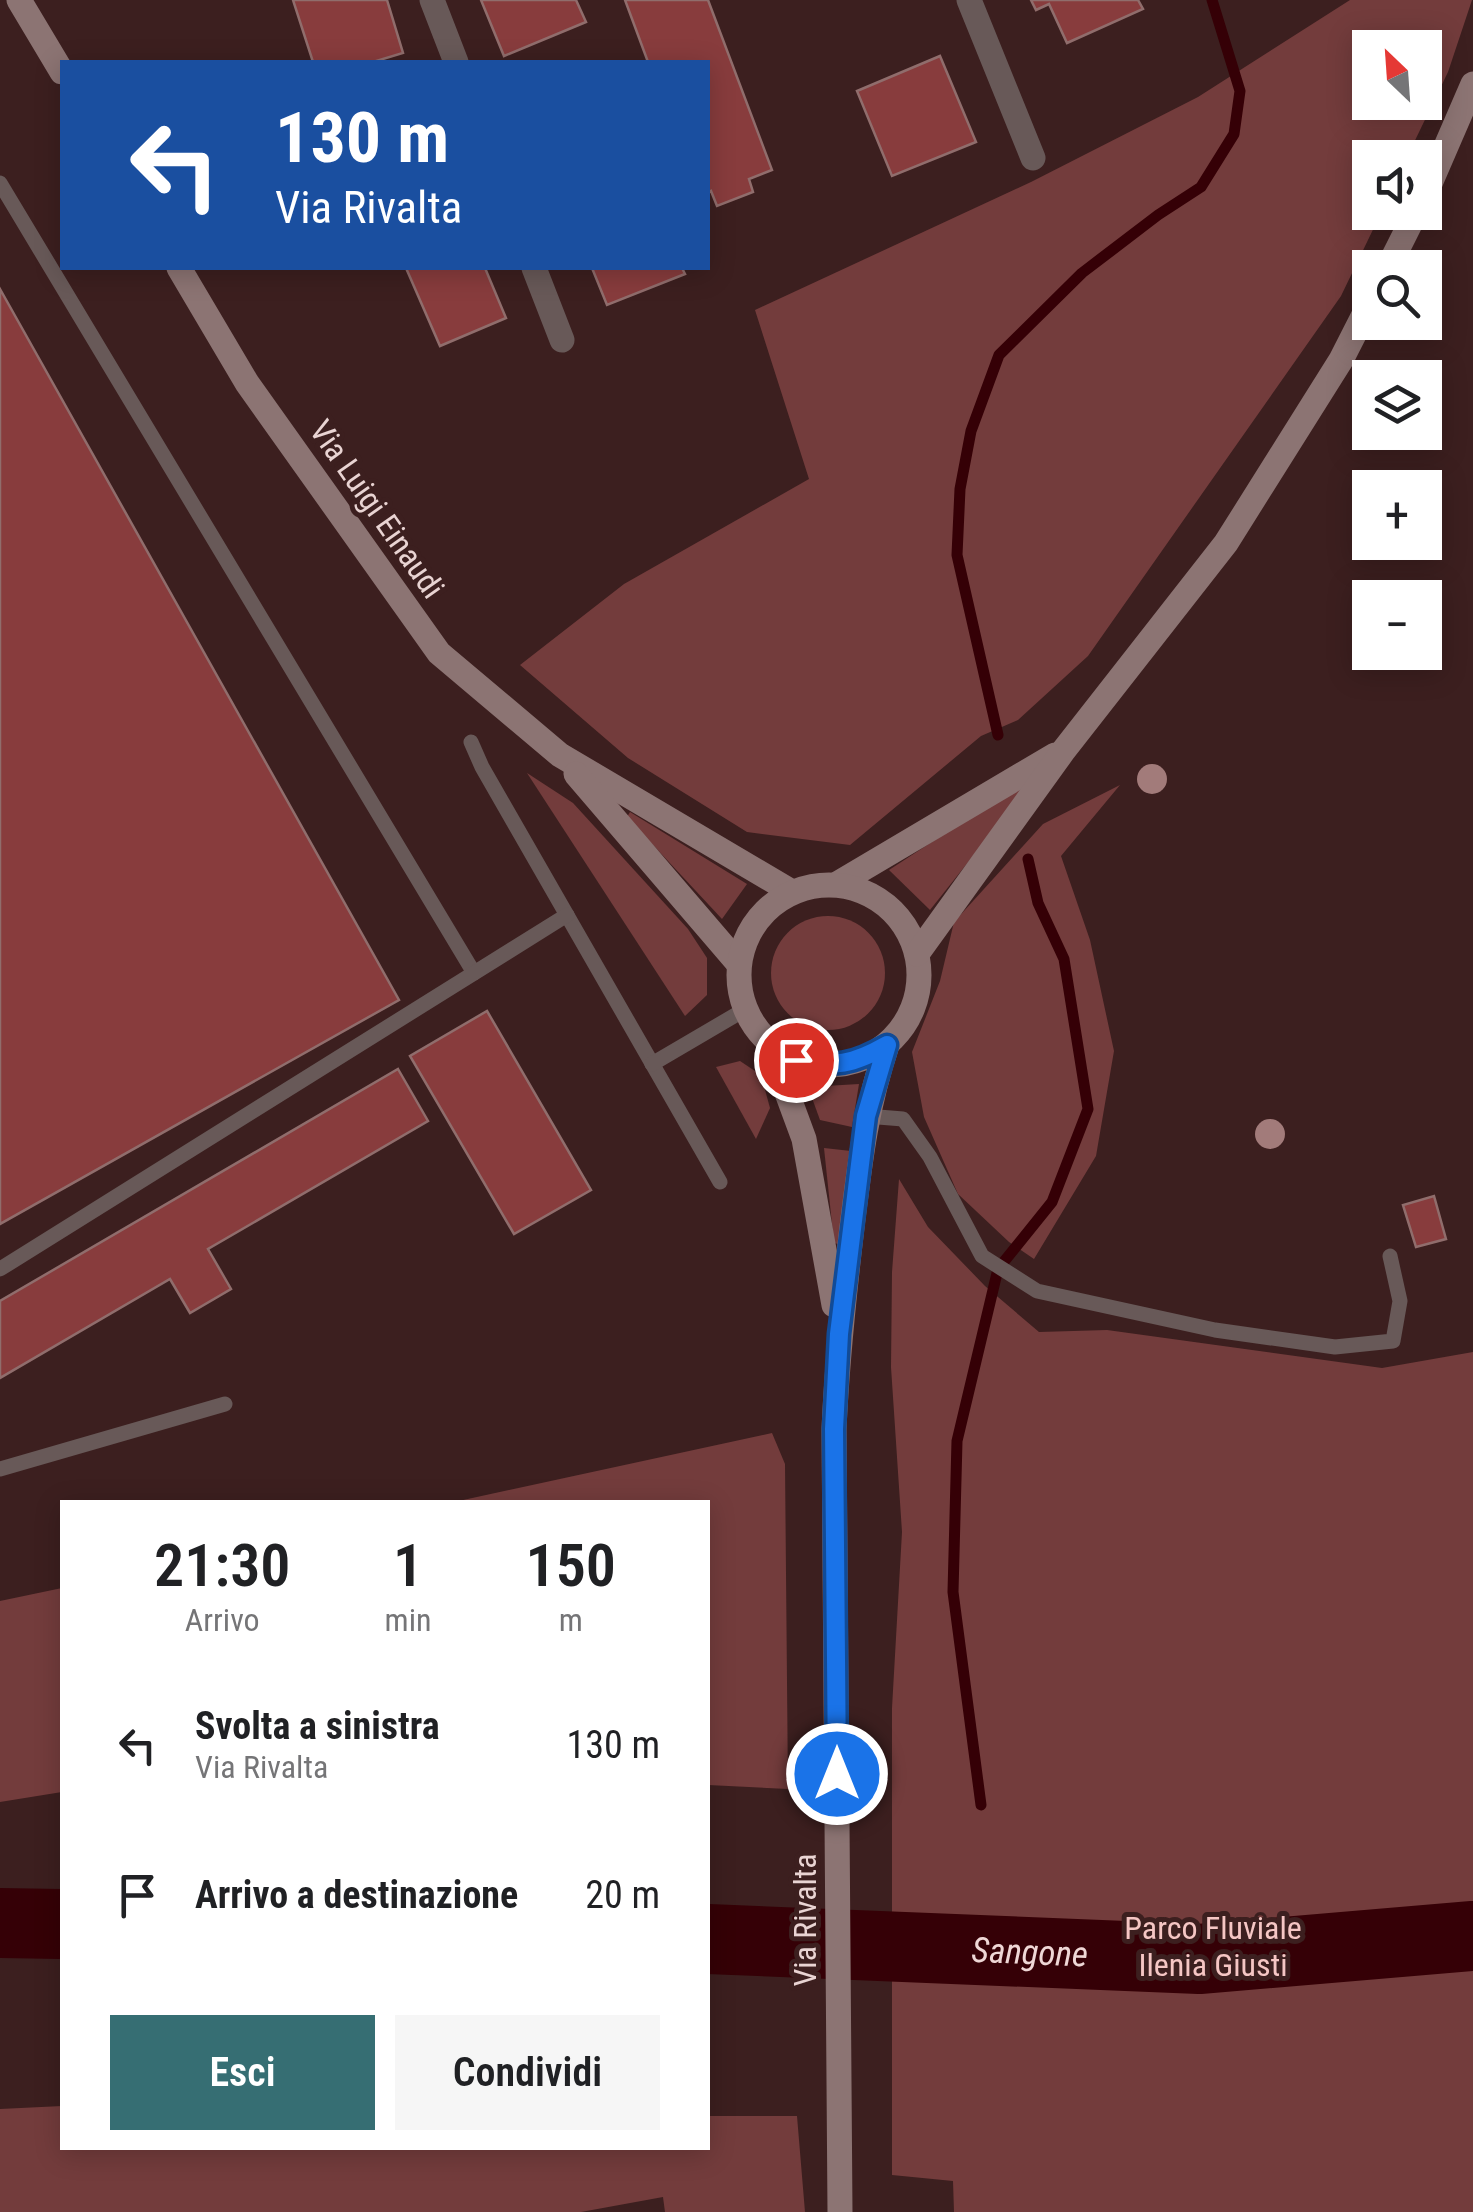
<!DOCTYPE html>
<html lang="it">
<head>
<meta charset="utf-8">
<style>
  body { margin:0; font-family:"Roboto Condensed",sans-serif; background:#f6f6f6; color:#202124; height:100vh; display:flex; flex-direction:column; font-size:38px; white-space:nowrap }
  * { box-sizing:border-box; margin:0 }
  p { font-size:32px; color:#757577 }
  .icon { flex:none; width:55px; height:55px; fill:none; stroke:currentColor; stroke-width:2; stroke-linecap:round; stroke-linejoin:round }
  .map { position:relative; flex:1; overflow:hidden }
  .drawer { position:absolute; left:60px; top:1500px; width:650px; height:650px; display:flex; flex-direction:column; background:#fff; border-radius:0px; box-shadow:0 5px 25px #0003 }
  .drawer>* { flex:none }
  .top-card { position:absolute; left:60px; top:60px; width:650px; height:210px; border-radius:0px; box-shadow:0 5px 25px #0003; background:#1a4fa0; color:#fff; overflow:hidden }
  .needle { width:65px; rotate:335deg }
  .fabs { position:absolute; left:1352px; top:30px; display:grid; gap:20px }
  .fabs a { display:grid; place-items:center; width:90px; height:90px; border-radius:0px; background:#fff; box-shadow:0 5px 25px #0003; font-size:50px }
  .pin { position:absolute; display:grid; place-items:center; width:85px; height:85px; color:#fff; margin:-42px; border:5px solid #fff; border-radius:50%; box-shadow:0 2px 10px #0007 }
  .me { position:absolute; width:110px; margin:-55px; rotate:0deg; stroke-linejoin:round; filter:drop-shadow(0 0 8px #0008) }
  .turn { display:flex; align-items:center; gap:35px; height:210px; padding:0 50px; font-size:45px }
  .turn .icon { width:130px; height:130px; stroke-width:2.5 }
  .turn b { display:block; font-size:70px; line-height:85px }
  .eta { display:flex; justify-content:space-evenly; align-items:center; height:170px; text-align:center }
  .eta b { font-size:60px; font-weight:600; line-height:70px }
  .action { display:flex; gap:20px; margin-top:auto; padding:20px 50px }
  .action a { flex:1; height:115px; border-radius:0px; background:#366e73; color:#fff; font-size:40px; font-weight:600; line-height:115px; text-align:center }
  .action a+a { background:#f6f6f6; color:#202124 }
  ul { padding:0; list-style:none }
  li { display:flex; align-items:center; gap:30px; height:150px; padding:0 50px }
  li div { flex:1 }
  li b { display:block; font-size:38px }
  li em { font-style:normal }
  .map>svg:first-child { display:block }
</style>
</head>
<body>
<div class="map">
<svg width="1473" height="2212" viewBox="0 0 1473 2212">
  <rect width="100%" height="100%" fill="#3c1f1f"/>
  <g fill="#733c3c" fill-rule="evenodd">
    <path d="M1350,0h122l-24,72 -41,85 -37,1v54l11,1 -40,83 -253,360 -70,64 -37,16 -131,109 -103,-13 -119,-74 -108,-93 104,-81 185,-105 -54,-169 276,-128 167,-85zM1370,48h55v54h-55z"/>
    <path d="M527,773l46,30 115,126 19,29v37l-22,21z"/>
    <path d="M1030,778l2,4 -102,128 -41,-40z"/>
    <path d="M1120,785l-59,71 29,84 24,111 -18,105 -62,103 -25,-17 -51,-48 -34,-77 -12,-65 28,-71 14,-59 89,-98z"/>
    <path d="M630,812l117,72 -25,35 -95,-102z"/>
    <circle cx="828" cy="973" r="57"/>
    <path d="M740,1061l21,14 9,33 -14,31 -40,-72z"/>
    <path d="M859,1084l-7,43 -32,-7 -12,-33z"/>
    <path d="M824,1148l27,3 -9,94 -8,-2z"/>
    <path d="M899,1179l29,48 57,59 54,46 68,-2 275,38 91,-16v860h-519l-1,-31 -61,-6v-467l10,-176 -11,-165 1,-95z"/>
    <path d="M772,1433l13,31 3,325 -80,-4v-283h-254z"/>
    <path d="M62,1588v204l-62,10v-201z"/>
    <path d="M62,2106v42h646v-32h89l8,96h-140l-2,-15 -82,15h-581v-103z"/>
  </g>
  <g fill="none" stroke-linecap="round" stroke-linejoin="round">
    <g stroke="#350006" stroke-width="11">
      <path d="M998,735l-41,-180 3,-66 11,-58 28,-76 83,-82 76,-58 43,-28 33,-53 6,-43 -28,-91"/>
      <path d="M981,1805l-28,-213 4,-151 41,-172 54,-67 36,-93 -24,-150 -26,-56 -10,-44"/>
    </g>
    <g stroke="#350006" stroke-width="70">
      <path d="M0,1923l62,1"/>
      <path id="s1" d="M708,1939l491,20 274,-23"/>
    </g>
  </g>
  <g fill="#883c3d" stroke="#906d6c" stroke-width="2.5">
    <path d="M293,0h94l16,53 -30,9h-60z"/>
    <path d="M481,0h95l10,22 -82,34z"/>
    <path d="M625,0h83l64,170 -23,9 4,13 -36,14 -6,-15 -3,2v-131h-60z"/>
    <path d="M1031,0h107l5,9 -76,34 -18,-39 -13,6z"/>
    <path d="M940,56l36,86 -84,34 -35,-85z"/>
    <path d="M406,268h79l21,50 -66,28z"/>
    <path d="M592,268h90l3,6 -78,31z"/>
    <path d="M0,289l399,711 -399,224z"/>
    <path d="M487,1011l104,179 -77,44 -104,-178z"/>
    <path d="M398,1069l30,52 -220,128 23,40 -41,24 -20,-34 -170,99v-77z"/>
    <path d="M1434,1196l12,43 -30,8 -13,-42z"/>
  </g>
  <g fill="none" stroke-linecap="round" stroke-linejoin="round">
    <g stroke="#685958" stroke-width="15">
      <path d="M0,183l474,790"/>
      <path d="M471,742l11,25 238,415"/>
      <path d="M652,1064l92,-54"/>
      <path d="M866,1116l37,3 27,38 52,99 55,35 178,39 120,17 58,-6 7,-40 -10,-45"/>
      <path d="M0,1269l567,-354"/>
      <path d="M0,1469l225,-65"/>
    </g>
    <g stroke="#685958" stroke-width="25">
      <path d="M432,0l24,62"/>
      <path d="M969,0l64,158"/>
      <path d="M534,268l28,72"/>
    </g>
    <g stroke="#8c7473" stroke-width="25">
      <path d="M19,0l43,72"/>
      <path d="M1425,195l48,-111"/>
      <path d="M179,268l68,115 192,270 121,102 232,137"/>
      <path d="M1388,268l28,-56"/>
      <path d="M576,774l162,189"/>
      <path d="M837,884l218,-129"/>
      <circle cx="829" cy="975" r="90"/>
      <path d="M917,954l147,-204 162,-207 115,-183 29,-57"/>
      <path d="M769,1044l35,95 30,166"/>
      <path d="M840,2212l-6,-783c3,-68 10,-134 18,-202 8,-65 14,-119 35,-182"/>
    </g>
  </g>
  <g fill="#a27b7a">
    <circle cx="1152" cy="779" r="15"/>
    <circle cx="1270" cy="1134" r="15"/>
  </g>
  <g fill="none" stroke-linecap="round" stroke-linejoin="round">
    <defs>
      <path id="route" d="M796,1060c40,7 56,5 91,-15l-21,71 -27,218 -5,95 3,345"/>
    </defs>
    <use href="#route" stroke="#114b97" stroke-width="25"/>
    <use href="#route" stroke="#1a73e8" stroke-width="18"/>
  </g>
  <g text-anchor="middle" stroke-width="10" stroke-linejoin="round" paint-order="stroke">
    <g font-size="32" fill="#e9d4d3" stroke="#3c1f1f">
      <text transform="translate(377 509) rotate(55)" y="11">Via Luigi Einaudi</text>
      <text transform="translate(805 1920) rotate(-90)" y="11">Via Rivalta</text>
    </g>
    <g font-size="32" fill="#f5c6c4" stroke="#3c1f1f">
      <text x="1213" y="1939">Parco Fluviale<tspan x="1213" dy="37">Ilenia Giusti</tspan></text>
    </g>
    <g font-size="35" font-style="italic" fill="#efd7d6" stroke="#3c1f1f">
      <text dy="12" stroke="none"><textPath href="#s1" startOffset="322">Sangone</textPath></text>
    </g>
  </g>
</svg>
<div class="fabs">
<a><svg class="needle" viewBox="-14 -14 28 28"><path d="M0-13l5 13h-10z" fill="#e53935"/><path d="M0 13l5-13h-10z" fill="#757577"/></svg></a>
<a><svg class="icon" aria-label="sound" viewBox="0 0 24 24"><path d="M4 9h4l5-4v14l-5-4H4zM17 9q2 3 0 6"/></svg></a>
<a><svg class="icon" aria-label="search" viewBox="0 0 24 24"><circle cx="10" cy="10" r="6"/><path d="M15 15l6 6"/></svg></a>
<a><svg class="icon" aria-label="layers" viewBox="0 0 24 24"><path d="M12 4l9 5-9 5-9-5zM3 14l9 5 9-5"/></svg></a>
<a>+</a>
<a>−</a>
</div>
<div class="pin" style="left:796px;top:1060px;background:#d93025"><svg class="icon" aria-label="arrive" viewBox="0 0 24 24"><path d="M6 21V4h12l-3 4 3 4H6"/></svg></div>
<svg class="me" style="left:837px;top:1774px" viewBox="-20 -20 40 40"><circle r="17" fill="#1a73e8" stroke="#fff" stroke-width="3"/><path d="M0-11L8 9 0 5-8 9z" fill="#fff"/></svg>
<div class="top-card">
<div class="turn"><svg class="icon" aria-label="left" viewBox="0 0 24 24"><path d="M17 20v-9H6M10 6l-5 5 5 5"/></svg><div><b>130 m</b>Via Rivalta</div></div>
</div>
<section class="drawer">
<div class="eta">
<div><b>21:30</b><p>Arrivo</p></div>
<div><b>1</b><p>min</p></div>
<div><b>150</b><p>m</p></div>
</div>
<ul>
<li><svg class="icon" aria-label="left" viewBox="0 0 24 24"><path d="M17 20v-9H6M10 6l-5 5 5 5"/></svg><div><b>Svolta a sinistra</b><p>Via Rivalta</p></div><em>130 m</em></li>
<li><svg class="icon" aria-label="arrive" viewBox="0 0 24 24"><path d="M6 21V4h12l-3 4 3 4H6"/></svg><div><b>Arrivo a destinazione</b></div><em>20 m</em></li>
</ul>
<div class="action"><a>Esci</a><a>Condividi</a></div>
</section>
</div>
</body>
</html>
